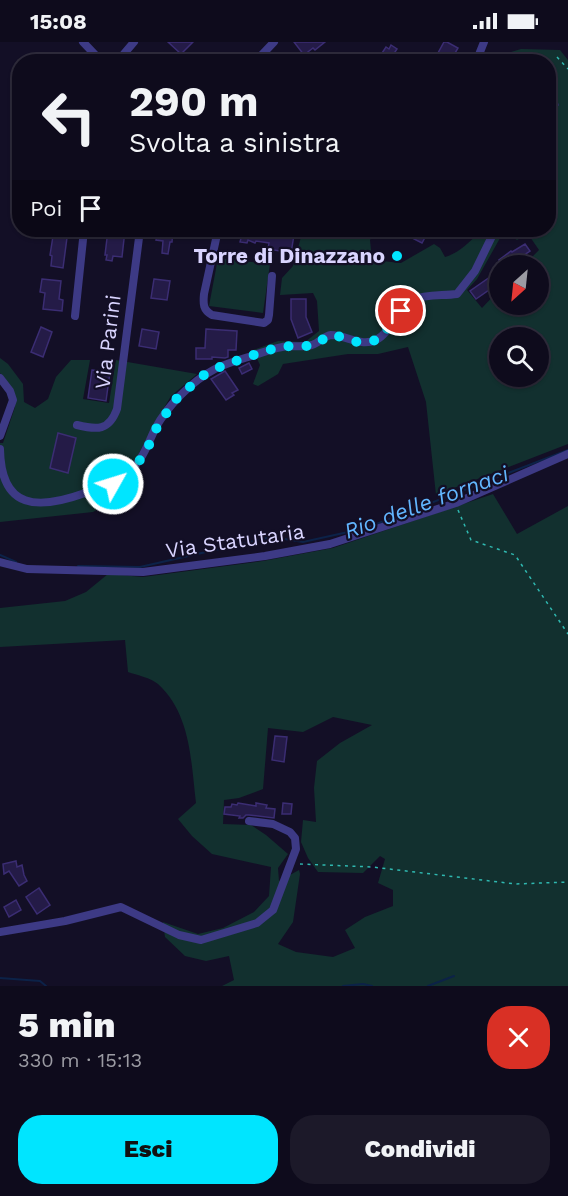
<!DOCTYPE html>
<html lang="it">
<head>
<meta charset="utf-8">
<style>
  body { margin:0; font-family:"Work Sans",sans-serif; background:#1c1929; color:#f1f3f6; height:100vh; display:flex; flex-direction:column; font-size:22px; white-space:nowrap }
  * { box-sizing:border-box; margin:0 }
  p { font-size:20px; color:#9b9ba3 }
  .icon { flex:none; width:33px; height:33px; fill:none; stroke:currentColor; stroke-width:2; stroke-linecap:round; stroke-linejoin:round }
  .map { position:relative; height:944px; overflow:hidden }
  .details { display:flex; flex-direction:column; background:#0e0b1c; flex:1 }
  .details>* { flex:none }
  .banner { position:absolute; left:12px; top:12px; width:544px; height:183px; border-radius:24px; box-shadow:0 2px 4px #0004,0 0 0 2px #2e2b3b; background:#0e0b1c; color:#f1f3f6; overflow:hidden }
  .needle { width:39px; rotate:207deg }
  .controls { position:absolute; left:489px; top:213px; display:grid; gap:12px }
  .controls a { display:grid; place-items:center; width:60px; height:60px; border-radius:50%; background:#0e0b1c; box-shadow:0 2px 4px #0004,0 0 0 2px #2e2b3b; font-size:30px }
  .pin { position:absolute; display:grid; place-items:center; width:51px; height:51px; color:#fff; margin:-26px; border:3px solid #fff; border-radius:50%; box-shadow:0 2px 6px #0007 }
  .me { position:absolute; width:66px; margin:-33px; rotate:51deg; stroke-linejoin:round; filter:drop-shadow(0 0 4px #0008) }
  .turn { display:flex; align-items:center; gap:21px; height:126px; padding:0 18px; font-size:27px }
  .turn .icon { width:78px; height:78px; stroke-width:2.5 }
  .turn b { display:block; font-size:42px; line-height:51px }
  .then { display:flex; align-items:center; height:57px; padding:0 18px; background:#0003; gap:12px; font-size:22px }
  .round { display:grid; place-items:center; flex:none; width:63px; height:63px; border-radius:24px; background:#1c1929 }
  .summary { display:flex; align-items:center; justify-content:space-between; height:102px; padding:0 18px }
  h1 { font-size:36px; font-weight:800; line-height:45px }
  .cta { display:flex; gap:12px; margin-top:auto; padding:12px 18px }
  .cta a { flex:1; height:69px; border-radius:24px; background:#00e5ff; color:#111; font-size:24px; font-weight:800; line-height:69px; text-align:center }
  .cta a+a { background:#1c1929; color:#f1f3f6 }
  .status { display:flex; justify-content:space-between; align-items:center; height:42px; padding:0 30px; background:#0e0b1c; direction:ltr }
  .status svg { height:16px; fill:currentColor }
  .map>svg:first-child { display:block }
</style>
</head>
<body>
<div class="status"><b>15:08</b><svg viewBox="0 0 49 12"><path d="M0 12V9h3v3zM5 12V6h3v6zM10 12V3h3v9zM15 12V0h3v12zM26 1h20v11H26zM47 4h2v5h-2z"/></svg></div>
<div class="map">
<svg width="568" height="944" viewBox="0 0 568 944">
  <rect width="100%" height="100%" fill="#130f26"/>
  <g fill="#12302f" fill-rule="evenodd">
    <path d="M521,7l39,1 8,10v384l-132,51 -10,-93 -18,-55 -30,7h-30l-65,10 -5,10 -20,12 -5,-2 7,-19 -7,-15 25,-9 27,1 14,-11 -2,-30 -4,-8 -33,2 2,-17 11,-12 10,-36h73l-6,10 2,20 29,3 33,-19 6,4 5,9c14,-4 24,-15 34,-24l11,1 14,-3v-1h45v-168l-54,-1 16,-9zM504,189l13,9 11,-6 11,16 -15,15 14,1v38h-38l-1,-14 -17,18 -15,-18 10,-11zM500,296h38v38h-38z"/>
    <path d="M218,216l52,6 -7,49 -54,-7z"/>
    <path d="M0,316l8,6 15,20 1,18 11,6 13,-9 8,-22 15,-17h19l-7,39 26,4 7,-43 81,14 -26,22 -18,30 -18,35 -13,12 -14,8 5,9 3,9 -23,13 -93,10v-79h3l12,-36 -10,-29 -5,-5z"/>
    <path d="M493,452l24,40 51,-28v480h-346l12,-6 -5,-24 -23,5 -21,-5 -20,-19 -2,-15 35,12 25,-6 31,-16 15,-16 2,-29 -59,-13 -20,-18 -14,-17 18,-16c-5,-41 -5,-89 -38,-119 -7,-6 -21,-9 -30,-12l-3,-32 -125,7v-39l65,-7 21,-9 22,-18 35,3 120,-16 70,-13zM333,675l39,8 -32,18 -23,18 -3,27 2,34 -13,-2 -2,22 7,16 10,14 45,1 17,-17 5,3 -7,24 15,7v16l-28,11 -20,13 10,18 -22,9 -37,-5 -18,-8 15,-22 7,-48 -1,-4 -20,11 -1,-13 10,-14 -22,-19 -15,-10 -28,-1 1,-24 15,-2 24,-9 5,-61 35,4z"/>
  </g>
  <g fill="none" stroke-linecap="round" stroke-linejoin="round">
    <g stroke="#0c2248" stroke-width="2">
      <path d="M0,513l16,7"/>
      <path d="M78,524l62,1 132,-30 31,5 63,-14 202,-78"/>
      <path d="M0,936l40,3 6,5"/>
      <path d="M343,944l20,-2 9,2"/>
      <path d="M428,944l26,-10"/>
    </g>
  </g>
  <g fill="#241b47" stroke="#3b2d73" stroke-width="1.5">
    <path d="M168,0h25l-12,12z"/>
    <path d="M294,0h31l-10,8 -2,-2 -9,7z"/>
    <path d="M444,0h3l11,6 -7,12 -13,-7z"/>
    <path d="M391,3l6,4 -4,6 3,3 -2,4h-18l10,-15 3,2z"/>
    <path d="M554,51l4,12 -8,2 -1,-12z"/>
    <path d="M54,188h14l-5,38 -12,-2 1,-10 -2,-1z"/>
    <path d="M108,188h17l-3,27 -9,-1 -1,5 -6,-1 1,-5h-2z"/>
    <path d="M158,188h15l-1,12h-2l-2,12 -6,-1 1,-12 -7,-1z"/>
    <path d="M246,188h6l11,2 2,-2 29,5 -3,18 -23,-4 1,-6 -13,-2 -1,2 -7,-3 -1,3 -7,-1 3,-11 2,1z"/>
    <path d="M416,188h13l-7,13 -10,-5z"/>
    <path d="M525,202l5,7 -22,15h-5l-4,-6 12,-9 1,1z"/>
    <path d="M490,235l6,8 -20,14 -6,-8z"/>
    <path d="M42,237l19,2 -2,18 4,1 -1,11 -19,-2 2,-16 -5,-1z"/>
    <path d="M154,237l16,2 -3,19 -16,-2z"/>
    <path d="M291,257h15v18l6,15 -14,6 -7,-19z"/>
    <path d="M41,285l11,5 -9,25 -12,-5z"/>
    <path d="M142,287l17,3 -3,17 -17,-3z"/>
    <path d="M206,287l31,2 -1,19h-8v7l-3,1 -13,-1v2h-16v-11h9z"/>
    <path d="M249,321l3,6 -10,5 -3,-6z"/>
    <path d="M92,328l18,2 -4,29 -18,-3z"/>
    <path d="M225,329l13,19 -6,3 2,2 -8,5 -15,-21z"/>
    <path d="M58,391l18,5 -8,35 -18,-5z"/>
    <path d="M275,694l12,1 -3,25 -12,-2z"/>
    <path d="M238,761l18,3v-3l11,2 -1,3 9,1 -1,9 -25,-3h-3l-3,3h-4l1,-2 -16,-2 1,-7h6l1,-3 5,1z"/>
    <path d="M283,761l9,1 -1,10h-9z"/>
    <path d="M16,819l1,6 5,-2 2,10 3,6 -8,5 -10,-15 -5,3 -1,-10z"/>
    <path d="M39,846l11,17 -13,9 -11,-17z"/>
    <path d="M16,858l5,10 -12,7 -5,-10z"/>
  </g>
  <g fill="none" stroke-linecap="round" stroke-linejoin="round">
    <g stroke="#2fb8b0" stroke-width="1.5" stroke-dasharray="3 4.5" stroke-linecap="butt">
      <path d="M557,15l11,12"/>
      <path d="M458,468l13,30 44,15 53,79"/>
      <path d="M300,822l72,3 144,17 52,-2"/>
    </g>
    <g stroke="#3d3a85" stroke-width="8">
      <path d="M83,0l19,20"/>
      <path d="M117,20l17,-20"/>
      <path d="M255,20l19,-20"/>
      <path d="M476,20l8,-20"/>
      <path d="M218,188l-14,64c-1,10 -1,16 8,21l52,8 4,-3 1,-5 3,-39"/>
      <path d="M75,274l9,-86"/>
      <path d="M0,336l10,13 3,9 -13,36"/>
      <path d="M77,383c20,5 32,6 40,-16l23,-179"/>
      <path d="M0,407c1,61 38,61 85,44 14,-5 30,-8 41,-18 17,-15 20,-27 29,-46 12,-23 37,-48 60,-60 10,-5 20,-8 30,-11 15,-4 29,-11 44,-12 8,0 15,1 23,-1 7,-2 12,-9 19,-10 15,0 29,12 45,5 16,-8 20,-32 36,-40 14,-6 30,-4 45,-6l18,-23 20,-41"/>
      <path d="M0,520l27,7 116,3 122,-16 65,-12 126,-41 112,-49"/>
      <path d="M0,890l65,-11 56,-14 58,28 22,5 56,-17 16,-13 23,-61 -1,-11 -5,-6 -17,-8 -24,-3"/>
    </g>
  </g>
  <g fill="none" stroke-linecap="round" stroke-linejoin="round">
    <path stroke="#00e5ff" stroke-width="10" stroke-dasharray="0 18" d="M113,442l11,-8 14,-13 11,-18 7,-16 19,-29 27,-24 22,-11 44,-15 22,-4h20l7,-2 10,-8 7,-1 23,7 16,-1 8,-4 20,-26"/>
  </g>
  <circle fill="#00e5ff" stroke="#130f26" stroke-width="2" cx="397" cy="214" r="6"/>
  <g text-anchor="middle" stroke-width="4.5" stroke-linejoin="round" paint-order="stroke">
    <g font-size="21" font-weight="bold" fill="#d9d4ff" stroke="#130f26" text-anchor="end">
      <text x="385" y="221">Torre di Dinazzano</text>
    </g>
    <g font-size="21" fill="#d9d4ff" stroke="#130f26">
      <text transform="translate(108 300) rotate(-83)" y="7">Via Parini</text>
      <text transform="translate(235 499) rotate(-8)" y="7">Via Statutaria</text>
    </g>
    <g font-size="22" font-style="italic" fill="#62b6ff" stroke="#130f26">
      <text transform="translate(426 460) rotate(-20)" y="8">Rio delle fornaci</text>
    </g>
  </g>
</svg>
<div class="controls">
<a><svg class="needle" viewBox="-14 -14 28 28"><path d="M0-13l5 13h-10z" fill="#e53935"/><path d="M0 13l5-13h-10z" fill="#9b9ba3"/></svg></a>
<a><svg class="icon" aria-label="search" viewBox="0 0 24 24"><circle cx="10" cy="10" r="6"/><path d="M15 15l6 6"/></svg></a>
</div>
<div class="pin" style="left:401px;top:269px;background:#d93025"><svg class="icon" aria-label="arrive" viewBox="0 0 24 24"><path d="M6 21V4h12l-3 4 3 4H6"/></svg></div>
<svg class="me" style="left:113px;top:442px" viewBox="-20 -20 40 40"><circle r="17" fill="#00e5ff" stroke="#fff" stroke-width="3"/><path d="M0-11L8 9 0 5-8 9z" fill="#fff"/></svg>
<div class="banner">
<div class="turn"><svg class="icon" aria-label="left" viewBox="0 0 24 24"><path d="M17 20v-9H6M10 6l-5 5 5 5"/></svg><div><b>290 m</b>Svolta a sinistra</div></div>
<div class="then">Poi<svg class="icon" aria-label="arrive" viewBox="0 0 24 24"><path d="M6 21V4h12l-3 4 3 4H6"/></svg></div>
</div>
</div>
<section class="details">
<div class="summary"><div><h1>5 min</h1><p>330 m · 15:13</p></div><a class="round" style="background:#d93025;color:#fff"><svg class="icon" aria-label="close" viewBox="0 0 24 24"><path d="M6 6l12 12M18 6L6 18"/></svg></a></div>
<div class="cta"><a>Esci</a><a>Condividi</a></div>
</section>
</body>
</html>
